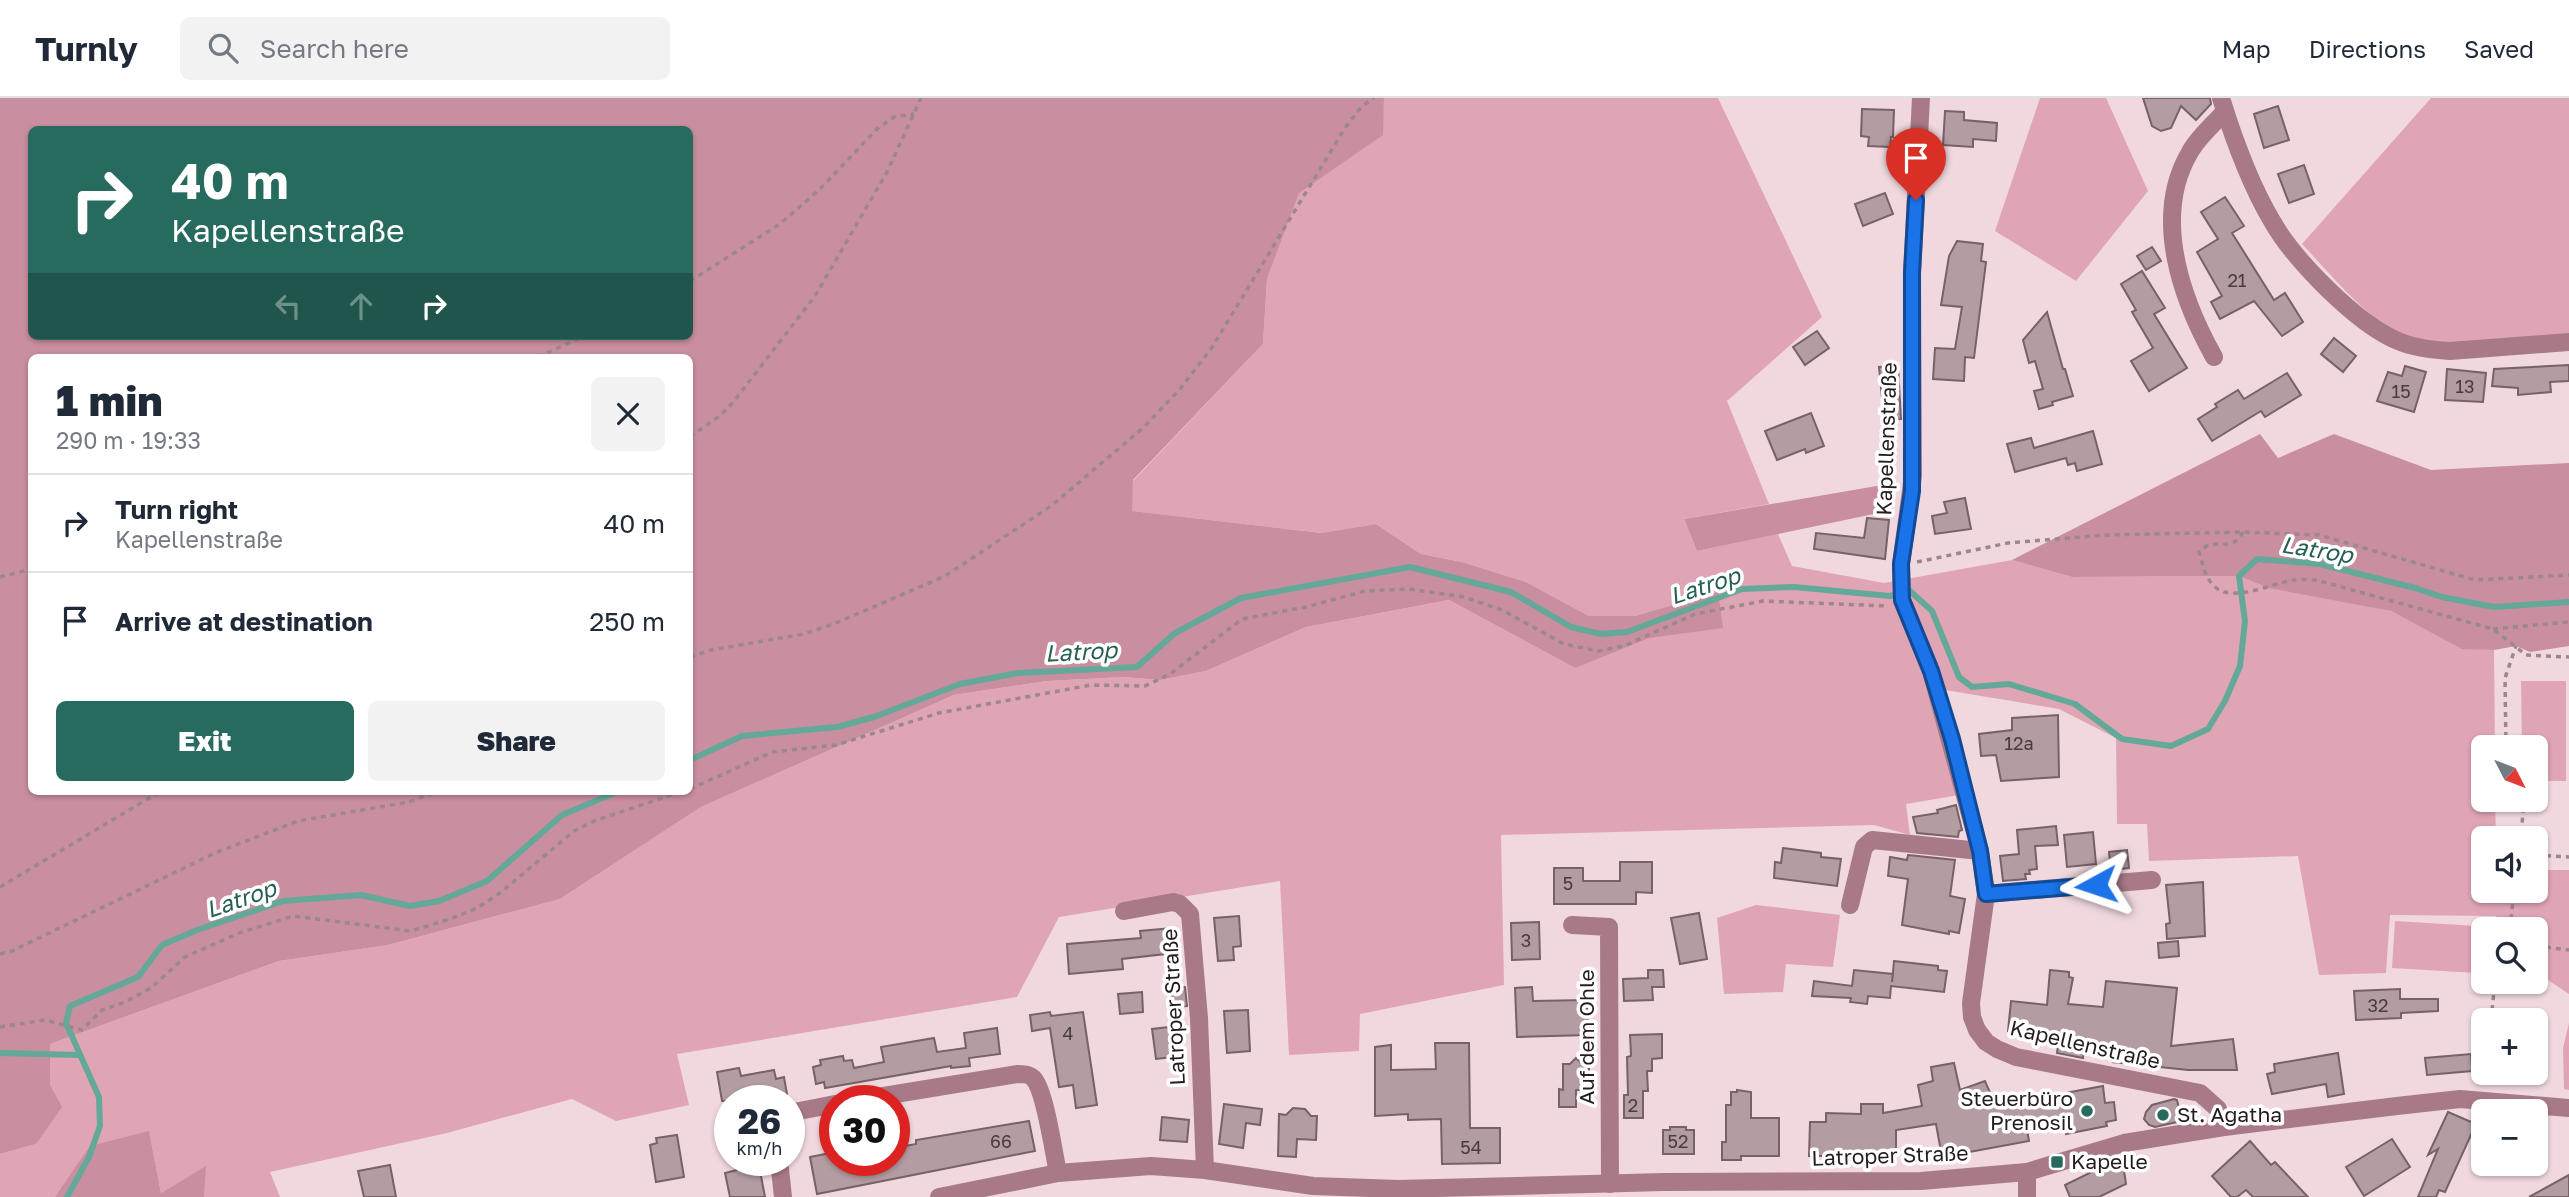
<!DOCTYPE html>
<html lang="en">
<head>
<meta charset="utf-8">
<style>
  body { margin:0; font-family:"Golos Text",sans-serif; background:#f2f2f3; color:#1f2937; height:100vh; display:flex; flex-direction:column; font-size:26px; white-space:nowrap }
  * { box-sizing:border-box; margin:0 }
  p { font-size:23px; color:#747a83 }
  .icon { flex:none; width:38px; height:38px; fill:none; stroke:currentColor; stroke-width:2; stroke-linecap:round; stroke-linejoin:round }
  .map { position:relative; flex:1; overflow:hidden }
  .details { position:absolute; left:28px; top:256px; width:665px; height:441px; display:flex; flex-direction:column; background:#fff; border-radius:10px; box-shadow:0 2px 5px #0004 }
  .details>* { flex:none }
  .top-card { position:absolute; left:28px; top:28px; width:665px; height:214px; border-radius:10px; box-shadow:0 2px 5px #0004; background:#276b5e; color:#fff; overflow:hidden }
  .needle { width:46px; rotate:132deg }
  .tools { position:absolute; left:2471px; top:637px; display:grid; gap:14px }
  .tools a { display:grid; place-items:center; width:77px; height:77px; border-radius:10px; background:#fff; box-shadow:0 2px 5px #0004; font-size:35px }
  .speed { position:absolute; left:714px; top:987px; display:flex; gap:14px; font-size:35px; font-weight:700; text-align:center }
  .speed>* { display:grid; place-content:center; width:91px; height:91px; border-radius:50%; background:#fff; box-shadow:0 2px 5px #0004; line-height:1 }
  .speed small { font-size:18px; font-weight:400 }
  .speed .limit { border:10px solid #d22; background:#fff; color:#111 }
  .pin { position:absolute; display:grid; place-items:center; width:60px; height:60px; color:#fff; margin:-72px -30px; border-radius:50% 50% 50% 0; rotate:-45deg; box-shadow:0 0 7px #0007 }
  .pin .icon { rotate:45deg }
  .me { position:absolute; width:77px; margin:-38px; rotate:265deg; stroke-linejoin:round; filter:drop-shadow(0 0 5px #0008) }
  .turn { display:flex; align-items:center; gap:24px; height:147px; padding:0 28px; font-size:32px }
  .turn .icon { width:91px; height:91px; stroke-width:2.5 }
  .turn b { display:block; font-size:49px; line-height:60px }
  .lanes { display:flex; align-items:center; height:66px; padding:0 28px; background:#0003; justify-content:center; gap:35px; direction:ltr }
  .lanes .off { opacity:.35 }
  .round { display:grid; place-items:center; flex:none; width:74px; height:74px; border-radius:10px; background:#f2f2f3 }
  .headline { display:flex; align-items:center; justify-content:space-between; height:119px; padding:0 28px }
  h1 { font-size:42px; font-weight:800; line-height:52px }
  .cta { display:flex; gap:14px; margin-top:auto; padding:14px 28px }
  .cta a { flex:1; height:80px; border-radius:10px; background:#276b5e; color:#fff; font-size:28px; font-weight:800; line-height:80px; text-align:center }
  .cta a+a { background:#f2f2f3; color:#1f2937 }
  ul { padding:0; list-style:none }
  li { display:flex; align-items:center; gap:21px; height:98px; padding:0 28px; border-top:2px solid #e0e1e3 }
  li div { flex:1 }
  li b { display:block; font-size:26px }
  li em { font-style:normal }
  header { display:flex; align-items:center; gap:42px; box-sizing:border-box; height:98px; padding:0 35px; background:#fff; border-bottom:2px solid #e0e1e3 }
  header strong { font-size:33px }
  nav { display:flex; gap:38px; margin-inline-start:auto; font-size:24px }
  .search { width:490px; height:63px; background:#f2f2f3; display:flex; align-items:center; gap:18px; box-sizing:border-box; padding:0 24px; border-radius:10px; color:#747a83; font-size:26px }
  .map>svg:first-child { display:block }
</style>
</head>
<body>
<header>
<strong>Turnly</strong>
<div class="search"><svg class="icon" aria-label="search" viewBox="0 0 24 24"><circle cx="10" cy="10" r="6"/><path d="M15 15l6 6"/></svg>Search here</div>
<nav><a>Map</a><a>Directions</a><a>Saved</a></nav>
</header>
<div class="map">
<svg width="2569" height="1099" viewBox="0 0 2569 1099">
  <rect width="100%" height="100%" fill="#f1d8df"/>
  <g fill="#dfa5b5">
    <path d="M1384,0h334l104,219 -95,84 42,103 -85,15 13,32 81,-17 14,32 92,17 128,-23 60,17 167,-1 61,16 91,19 71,37 32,2 1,97h-12v53h12l1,38h-13v53h13l1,3 39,-3v-21h33v124l-27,-18 -6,1v-48h-40v-13l-106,-1 -4,58 -67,2 -21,-119 -149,5 -2,-37h-30l-1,-86 -57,-29 -132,-22 32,108 -53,9 4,31 -36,-10 -373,10 3,150 -144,29 -1,37 -70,4 -9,-174 -221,36 -42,80 -340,57 12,51 -73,16 -44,-22 -125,34 -177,39 10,25h-76l1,-30 -44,26 -12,-61 -83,51 -11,14h-55v-43l36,-10 14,-59v-41l229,-83 109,-16 172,-46 141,-92 253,-112 93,-14 77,-4 36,3 46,-9 100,-44 143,-27 126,68 142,-75 -82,23h-46l-63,-34 -64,-20 -41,-8 -45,-30 -53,9 -192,-22 2,-30 130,-137 4,-65 32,-87 83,-57z"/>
    <path d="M2040,0h66l42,93 -72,90 -81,-50z"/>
    <path d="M2431,0h138v237c-50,3 -126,17 -172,-3 -31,-14 -71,-63 -95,-88z"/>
    <path d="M2521,583h45v100h-30v-34h-14z"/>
    <path d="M1756,807l84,10 -7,52 -47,-3 -3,28 -59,2 -7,-76z"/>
    <path d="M2395,823l82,5 -1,47 -84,-5z"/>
    <path d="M2569,925v67l-5,-1 -1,-41z"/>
  </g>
  <g fill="#c98e9f" fill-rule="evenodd">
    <path d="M0,0h1384l-1,37 -84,58 -32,86 -4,65 -130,136 -1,31 190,22 54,-9 45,30 41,8 64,20 63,34h46l83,-24 5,36 -74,10 -74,30 -126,-68 -143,27 -100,44 -46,9 -36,-3 -77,4 -93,14 -253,112 -141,92 -172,46 -109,16 -229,83v41l12,22 -26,37 -36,10zM32,32h658v206h-658zM32,259h658v434h-658z"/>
    <path d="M2260,336l18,24 56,-24 97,36 138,-7v183l-39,6 -14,-6 -22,4 -32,-1 -71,-38 -122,-23 -30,-12 -167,1 -60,-17z"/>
    <path d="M1894,385l-1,27 -196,41 -13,-32z"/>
    <path d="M149,1033l12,62 45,-27 -2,31h-149l35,-51z"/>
  </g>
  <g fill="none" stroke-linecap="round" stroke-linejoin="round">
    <g stroke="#63a898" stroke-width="6">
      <path d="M690,662l52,-24 95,-9 37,-10 86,-33 58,-11 119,-6 38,-34 66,-35 169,-31 101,25 60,35 30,7 26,-2 115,-43 52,-2 96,9 20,-5 22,20 27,66 13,10 37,-3 66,20 47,35 49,7 37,-17 17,-28 15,-35 5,-45 -6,-45 18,-17 63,5 95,24 27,9 52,10 75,-5"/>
      <path d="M0,955l80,2"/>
      <path d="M67,1099l22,-40 11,-31 -1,-29 -33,-74 4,-17 68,-29 24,-32 35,-15 86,-29 78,-6 49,11 29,-5 48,-20 75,-66 57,-24"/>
    </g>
  </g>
  <g fill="#b39ca2" stroke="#776267" stroke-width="2">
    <path d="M2143,0h67l1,6 -15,16 -15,-14 -10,22 -10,3 -9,-5z"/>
    <path d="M2278,8l11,34 -25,8 -10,-34z"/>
    <path d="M1862,11l32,1 -1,27h-2l-1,10 -22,-1 1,-9 -8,-1z"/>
    <path d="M1945,13l19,1v8l33,3 -1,18 -23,-2v8l-30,-2z"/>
    <path d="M2304,67l10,29 -25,9 -11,-29z"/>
    <path d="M1885,95l8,21 -30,12 -8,-22z"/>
    <path d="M2225,99l19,29 -12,7 42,67 11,-7 18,29 -21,14 -28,-35 -34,18 -9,-17 11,-6 -25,-44 21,-13 -17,-27z"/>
    <path d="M1957,143l26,3 -2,17 5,1 -12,96 -9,-1 -1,24 -31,-2 2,-31 20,1 7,-42 -21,-2 8,-49z"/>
    <path d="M2152,149l9,14 -15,9 -9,-14z"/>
    <path d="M2142,173l23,37 -11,6 33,54 -38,23 -18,-30 22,-13 -21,-36 4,-2 -15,-26z"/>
    <path d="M2047,214l16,57h2l8,27 -21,6 1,3 -14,4 -5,-18 9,-2 -8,-28 -6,2 -6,-23z"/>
    <path d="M1817,233l12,17 -24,17 -12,-18z"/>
    <path d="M2334,240l22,18 -13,16 -22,-18z"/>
    <path d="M2569,267v16l-19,1 1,10 -33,3v-7l-26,-2 2,-17z"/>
    <path d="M1898,268l3,53 -14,1 -1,-12h-3l-4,-41z"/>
    <path d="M2405,268l21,6 -12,40 -37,-11 11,-29 14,4z"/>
    <path d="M2447,271l39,4 -3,29 -38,-2z"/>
    <path d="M2287,275l14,22 -36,22 -4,-6 -49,30 -14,-22 19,-12 -2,-3 23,-14 6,9z"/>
    <path d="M1811,315l13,33 -18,7 -1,-4 -28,11 -12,-29z"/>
    <path d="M2093,333l9,33 -25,7 -2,-8 -7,2 -2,-7 -51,14 -8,-28 24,-6 3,10z"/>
    <path d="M1965,400l6,31 -36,5 -3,-18 15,-3 -3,-11z"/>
    <path d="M1867,420l22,2 -4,39 -71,-10 2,-16 48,5z"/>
    <path d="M2058,617l1,62 -58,4 -5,-26 -15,1 -2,-22 33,-4v-12z"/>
    <path d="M1956,707l6,25 -3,1 -1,6 -41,-4 -4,-16 25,-4 -1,-3z"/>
    <path d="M2056,728l2,19 -23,1 2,23 -8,1 1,4h-5l1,5 -23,2 -3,-25 19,-2 -2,-24z"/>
    <path d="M2093,734l3,32 -29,3 -3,-32z"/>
    <path d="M1783,750l38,5v4l20,2 -4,27 -63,-8 1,-16 6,1z"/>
    <path d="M2127,752l2,18 -18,2 -2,-18z"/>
    <path d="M1908,757l47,5 -5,36 15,3 -6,34 -10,-2v3l-47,-9 6,-46 -20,-3 2,-19 17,3z"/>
    <path d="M1620,764h32v31l-16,-1v12h-82v-36h29v13h37z"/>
    <path d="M2203,784l2,54 -38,3 -1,-15 4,-1 -4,-38z"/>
    <path d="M1699,815l8,46 -27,5 -9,-46z"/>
    <path d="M1239,818l2,30 -8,1 1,13 -16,1 -4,-43z"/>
    <path d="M1539,824l1,37 -28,1 -1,-37z"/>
    <path d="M1172,830l2,25 -52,6 1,10 -54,5 -2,-30 74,-6 -1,-7z"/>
    <path d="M2178,843l1,15 -20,2 -1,-15z"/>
    <path d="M1894,863l44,5v4l9,1 -3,21 -53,-6 -1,12 -22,-2 -1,8 -17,-2 1,-4 -39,-2 2,-15 38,5 2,-16 39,4 -1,8z"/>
    <path d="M1648,872h15l1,17h-12l1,13 -29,1 -1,-22 25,-1z"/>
    <path d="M2050,872l19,2v5l4,1 -5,26 35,3 3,-26 71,7 -6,58 62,-7 4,31h-49l-75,-8 1,-10 -30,-6 -1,12 -26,-5 2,-16 -51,-6 3,-30 36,4z"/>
    <path d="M1185,889l2,19 -15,1 -1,-19z"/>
    <path d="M1532,889l1,14 54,-1 1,35 -71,2 -2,-49z"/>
    <path d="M2400,891v10h38v12l-37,2v5l-45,2 -2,-29z"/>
    <path d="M1142,894l1,20 -23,2 -2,-20z"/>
    <path d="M1248,912l2,41 -23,2 -3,-42z"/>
    <path d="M1050,914l1,4 32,-4 14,93 -21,3 -3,-23 -14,2 -9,-59 -18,3 -2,-16z"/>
    <path d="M1178,928l3,30 -25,3 -4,-30z"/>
    <path d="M997,930l3,26 -31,4 1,8 -19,2v-2l-126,22 -1,-6 -8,2 -3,-17 8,-2 -1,-5 23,-4 1,5 8,-1 2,8 30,-6 -3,-15 53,-9 3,14 29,-4 -2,-15z"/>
    <path d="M1662,936v24l-10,1v12h-5l1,20h-5v27h-19v-23h4l-1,-38 4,-1 -1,-21z"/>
    <path d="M1435,945h34l1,85h30v35l-58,1 -1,-45 -33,1v-6l-33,2v-69l16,-2v25l45,-1z"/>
    <path d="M2338,955l6,41 -16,3 -2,-13 -54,10 -5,-20 8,-2 -1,-8z"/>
    <path d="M2471,956l1,17 -45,4 -2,-17z"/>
    <path d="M1576,960l6,6h7v26h-13v17h-17v-18l4,1v-26h7z"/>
    <path d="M1954,965l6,27 25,-9 9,21 54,-9 1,3 54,-10 2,17 9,-1 2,18 -10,2 1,4 -41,8 -3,-17 -37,7 3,17 -87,16 -6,-33 -40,6v26h-87l1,-34h16v-9l35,1v-10h22v9l39,-7 -4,-21 15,-4 -2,-14z"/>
    <path d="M739,970l2,8 33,-6 2,9 8,-2 3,17 -30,7h-35l-5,-29z"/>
    <path d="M1737,992l14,2v26h28v38h-38v4h-19v-18h4v-37h5v-13h6z"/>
    <path d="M2174,1001l3,1 5,21 -27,6 -6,-2 -5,-6 2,-7 6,-7z"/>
    <path d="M1224,1006l38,5 -2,16 -14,-2 -3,25 -24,-4z"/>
    <path d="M1293,1010l12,1 6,7h6l-1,24 -19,-1 -1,18 -18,-1 1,-42 7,1z"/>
    <path d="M2448,1014l28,12 -31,68 -6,-2 -3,7h-18l20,-48 -10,6z"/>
    <path d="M1162,1019l27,3 -2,22 -27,-2z"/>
    <path d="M1029,1023l6,30 -218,43 -7,-37 25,-5v8h59v-12l22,-4v-4z"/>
    <path d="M1670,1029h16v3h8v24h-31v-24h7z"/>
    <path d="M677,1037l7,42 -28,5 -6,-37 7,-2 -1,-5z"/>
    <path d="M2392,1041l18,28 -46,29 -18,-29z"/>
    <path d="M2250,1043l21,24 4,-3 33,35h-55l-7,-7 -9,7h-6l-19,-21z"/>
    <path d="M2122,1059l4,27 -27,13h-29l-5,-12z"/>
    <path d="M739,1062h19l7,37h-35l-5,-24 16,-4z"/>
    <path d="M390,1067l6,32h-32l-6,-26z"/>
    <path d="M2569,1077v22h-40z"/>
  </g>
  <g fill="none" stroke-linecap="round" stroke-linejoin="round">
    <g stroke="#9a888d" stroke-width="3.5" stroke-dasharray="5 5" stroke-linecap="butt">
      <path d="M690,183l90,-57 39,-34 59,-62 16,-11 20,-3"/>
      <path d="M538,259l46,-21"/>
      <path d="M690,339l32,-23 13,-14 80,-104 72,-124 34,-74"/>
      <path d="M2243,434c-11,23 -30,3 -44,20 4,13 6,26 16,35 18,16 58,-4 79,-7 7,-1 15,0 22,0l177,49 33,26 43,2"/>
      <path d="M1917,464l91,-19 97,-8 138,-3 76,3 156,45 94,-5"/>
      <path d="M0,479l32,-8"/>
      <path d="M2493,531l76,-7"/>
      <path d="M690,559l21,-7 93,-16 32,-11 109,-47 106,-70 92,-78 37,-39 31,-40 134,-221 17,-22 12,-8"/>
      <path d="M2506,649l-1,-69 11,-32"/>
      <path d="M690,691l82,-37 64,-7 103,-32 152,-28 54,1 25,-12 72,-55 64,-12 59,-16 44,-2 55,8 38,13 62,34 34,7 26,-5 71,-32 68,-13 124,5"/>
      <path d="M2515,702l8,12 -2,26"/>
      <path d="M2536,757l33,2"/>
      <path d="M0,789l161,-96"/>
      <path d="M2510,831l4,-38"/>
      <path d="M2536,848l33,4"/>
      <path d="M0,856l12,-3 203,-98 83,-32 111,-19 30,-11"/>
      <path d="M2491,922l4,-38"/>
      <path d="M0,929l45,-7 37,10 20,-20 23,-8 26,-14 34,-31 54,-24 54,-17 118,15 39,-12 27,-11 23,-15 74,-62 20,-10 89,-30"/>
      <path d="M2483,986l1,-11"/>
    </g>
    <g stroke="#a87a87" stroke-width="18">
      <path d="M1921,0l-9,175 1,203 -12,88 1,36 29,71 49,180 6,43 -15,109 1,14 5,13 9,12 11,7 19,8 184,36 18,16 6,18"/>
      <path d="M2221,0c13,42 29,86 51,123 22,39 85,103 126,120 16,7 34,9 52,10l119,-9"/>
      <path d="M2214,259c-33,-59 -62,-141 -24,-205 8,-15 24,-28 35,-41"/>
      <path d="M1986,796l166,-14"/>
      <path d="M1850,807l14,-58 8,-7 108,11"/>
      <path d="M1124,813l49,-9 7,2 10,10 9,104 6,152"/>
      <path d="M1572,827l37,2 1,257"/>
      <path d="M853,1003l165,-27c5,0 11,0 15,4 12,11 21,77 25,95"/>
      <path d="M789,1015l46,-9"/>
      <path d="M779,1062l4,37"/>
      <path d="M939,1099l119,-24 93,-7 54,4 108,16 85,3 266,-7 257,-1 106,-9 97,-29 100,-16 173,-21 63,-7 109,9"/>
      <path d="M2027,1099v-25"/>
    </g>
  </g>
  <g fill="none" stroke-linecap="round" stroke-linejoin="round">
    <defs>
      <path id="route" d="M1916,102l-4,73v218l-11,73 1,36 29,71 21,68 28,112 6,43 110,-9"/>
    </defs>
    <use href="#route" stroke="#114b97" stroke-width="18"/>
    <use href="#route" stroke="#1a73e8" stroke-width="12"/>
  </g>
  <g fill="#276b5e" stroke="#fff" stroke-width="2.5">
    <circle cx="2087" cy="1013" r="7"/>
    <circle cx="2163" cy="1017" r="7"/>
    <rect x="2050" y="1057" width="14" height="14" rx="3.5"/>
  </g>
  <g text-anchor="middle" stroke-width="7" stroke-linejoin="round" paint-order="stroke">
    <g font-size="18" fill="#483c3f">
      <text x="2237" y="189">21</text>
      <text x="2465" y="295">13</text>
      <text x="2401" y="300">15</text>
      <text x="2019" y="652">12a</text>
      <text x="1568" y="792">5</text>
      <text x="1526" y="849">3</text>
      <text x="2378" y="914">32</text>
      <text x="1068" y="942">4</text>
      <text x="1633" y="1014">2</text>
      <text x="1001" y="1050">66</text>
      <text x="1678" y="1050">52</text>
      <text x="1471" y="1056">54</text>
    </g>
    <g font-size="21" fill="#251c1e" stroke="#fff">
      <text transform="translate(1887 341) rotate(-88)" y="7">Kapellenstraße</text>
      <text transform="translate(1174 909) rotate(-93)" y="7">Latroper Straße</text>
      <text transform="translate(1587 939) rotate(-90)" y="7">Auf dem Ohle</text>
      <text transform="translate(2085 947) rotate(13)" y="7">Kapellenstraße</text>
      <text transform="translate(1890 1058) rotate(-2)" y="7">Latroper Straße</text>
    </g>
    <g font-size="21" fill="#251c1e" stroke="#fff" text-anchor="start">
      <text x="2073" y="1008" text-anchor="end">Steuerbüro<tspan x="2073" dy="24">Prenosil</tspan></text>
      <text x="2177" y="1024">St. Agatha</text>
      <text x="2071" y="1071">Kapelle</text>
    </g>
    <g font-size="23" font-style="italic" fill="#265f53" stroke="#fff">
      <text transform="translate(2317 452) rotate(9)" y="8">Latrop</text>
      <text transform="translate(1705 488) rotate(-18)" y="8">Latrop</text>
      <text transform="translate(1081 554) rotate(-3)" y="8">Latrop</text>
      <text transform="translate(241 801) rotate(-19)" y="8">Latrop</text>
    </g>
  </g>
</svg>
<div class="tools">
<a><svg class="needle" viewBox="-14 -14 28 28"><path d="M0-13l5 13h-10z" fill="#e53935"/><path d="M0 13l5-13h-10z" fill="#747a83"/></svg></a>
<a><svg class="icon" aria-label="sound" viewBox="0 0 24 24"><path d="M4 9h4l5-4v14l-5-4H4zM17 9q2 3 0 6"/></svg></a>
<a><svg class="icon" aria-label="search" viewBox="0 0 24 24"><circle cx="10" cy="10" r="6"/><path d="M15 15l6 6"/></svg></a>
<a>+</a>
<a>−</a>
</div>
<div class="speed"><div>26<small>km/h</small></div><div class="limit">30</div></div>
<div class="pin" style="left:1916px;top:102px;background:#d93025"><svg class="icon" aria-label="arrive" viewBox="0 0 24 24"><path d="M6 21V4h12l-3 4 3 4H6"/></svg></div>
<svg class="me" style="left:2096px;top:787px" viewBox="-20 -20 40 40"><path d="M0-17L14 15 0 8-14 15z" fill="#1a73e8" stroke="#fff" stroke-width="4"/></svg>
<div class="top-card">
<div class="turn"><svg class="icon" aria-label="right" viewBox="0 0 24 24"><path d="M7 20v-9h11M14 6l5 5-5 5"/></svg><div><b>40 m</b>Kapellenstraße</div></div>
<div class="lanes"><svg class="icon off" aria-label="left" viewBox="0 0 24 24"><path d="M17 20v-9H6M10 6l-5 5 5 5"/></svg><svg class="icon off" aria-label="ahead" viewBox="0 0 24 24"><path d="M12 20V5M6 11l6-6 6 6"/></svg><svg class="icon" aria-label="right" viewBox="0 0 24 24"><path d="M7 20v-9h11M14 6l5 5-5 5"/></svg></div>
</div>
<section class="details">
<div class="headline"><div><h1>1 min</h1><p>290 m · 19:33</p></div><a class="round"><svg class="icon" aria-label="close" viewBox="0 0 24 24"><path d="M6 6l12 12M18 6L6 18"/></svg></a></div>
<ul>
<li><svg class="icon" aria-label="right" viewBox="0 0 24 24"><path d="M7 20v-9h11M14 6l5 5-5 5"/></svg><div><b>Turn right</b><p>Kapellenstraße</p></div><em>40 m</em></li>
<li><svg class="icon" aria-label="arrive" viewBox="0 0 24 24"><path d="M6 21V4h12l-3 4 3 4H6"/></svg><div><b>Arrive at destination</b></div><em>250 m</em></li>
</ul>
<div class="cta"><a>Exit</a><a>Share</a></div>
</section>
</div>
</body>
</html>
